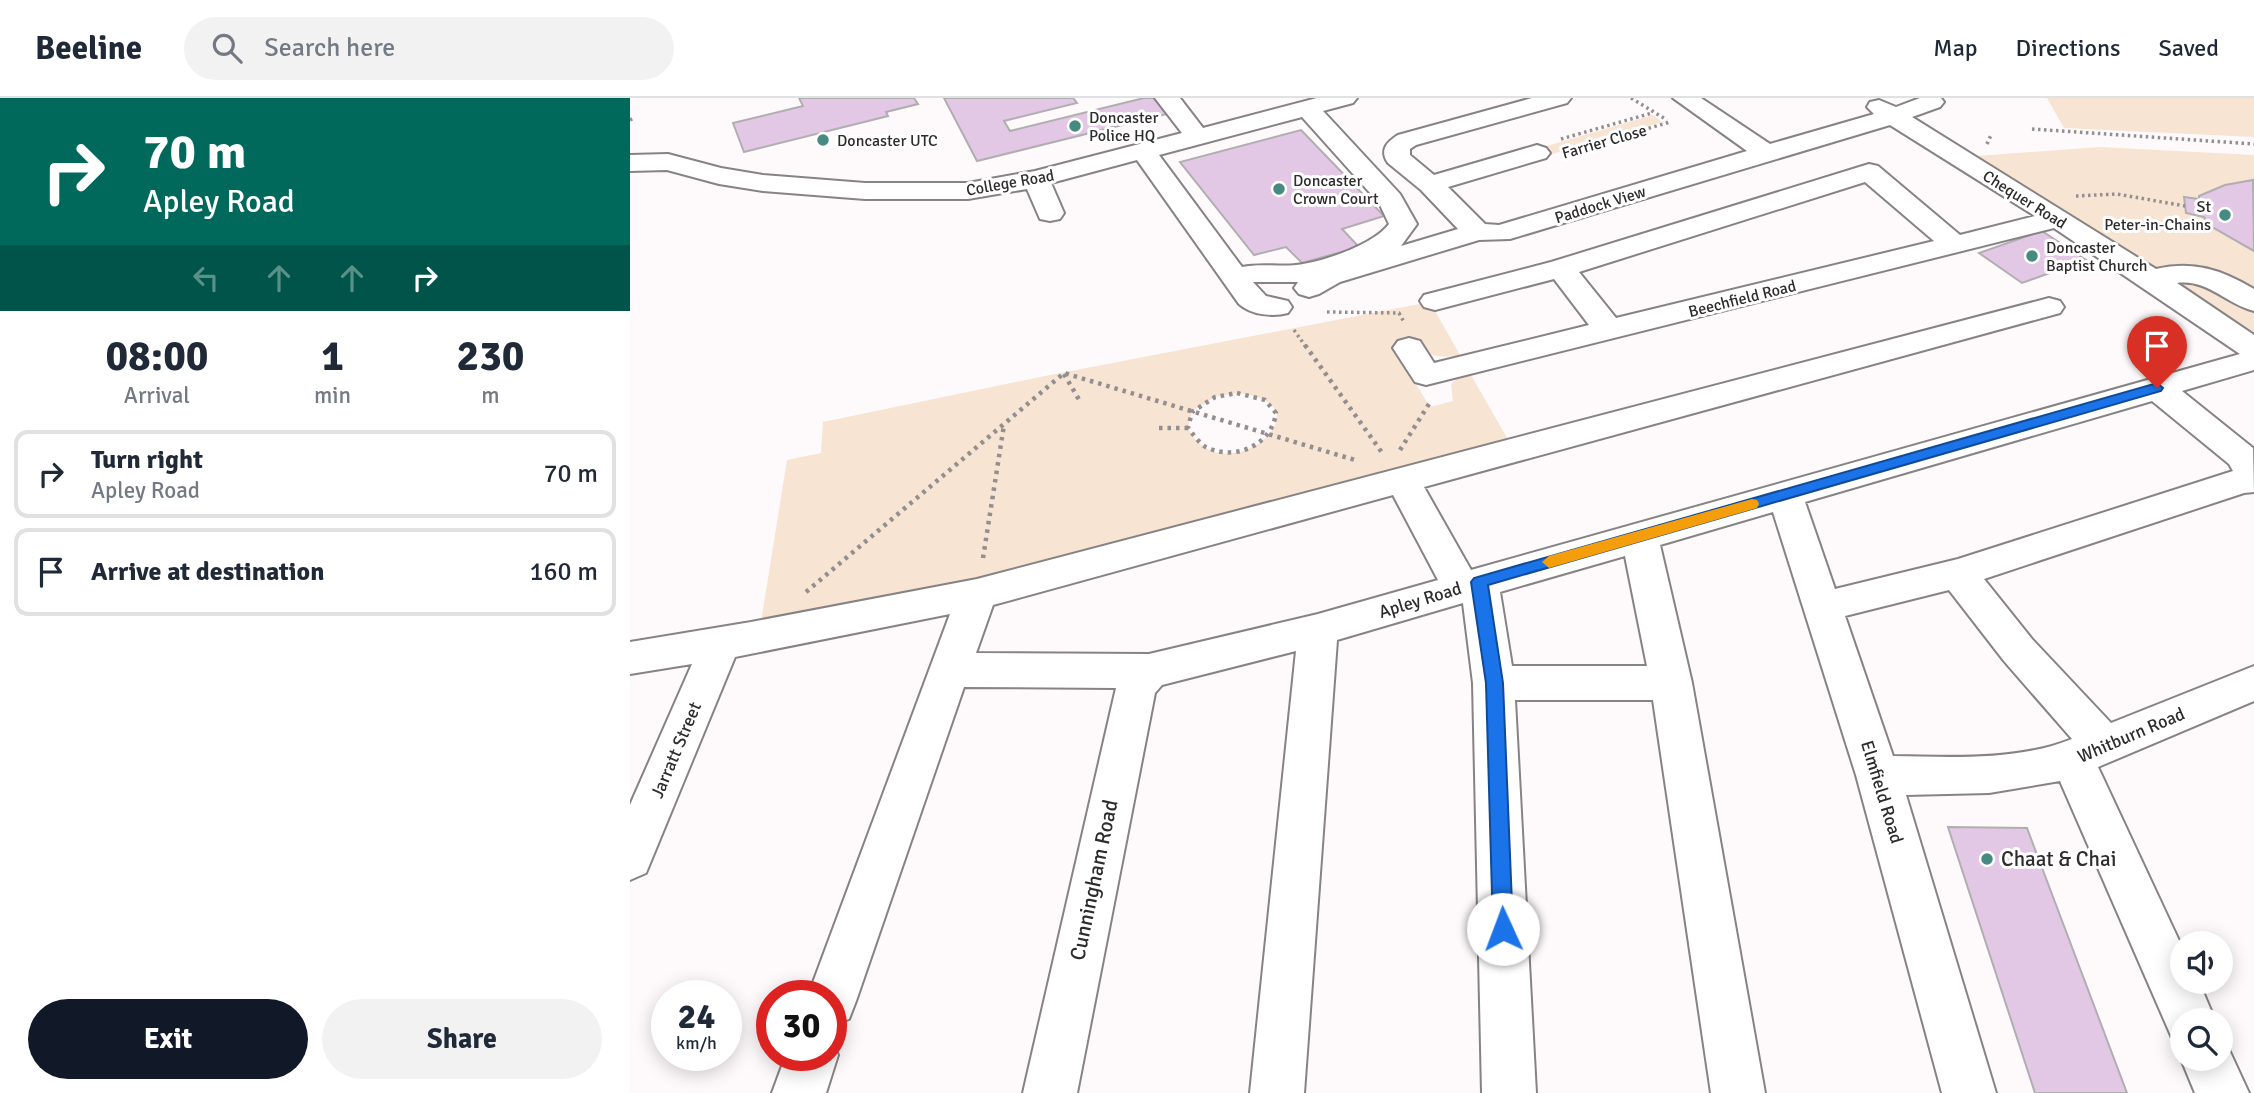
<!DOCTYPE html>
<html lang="en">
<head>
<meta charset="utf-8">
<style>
  body { margin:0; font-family:Signika,sans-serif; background:#f2f2f3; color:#1f2937; height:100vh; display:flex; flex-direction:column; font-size:26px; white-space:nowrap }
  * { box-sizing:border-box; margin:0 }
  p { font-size:23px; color:#747a83 }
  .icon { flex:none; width:38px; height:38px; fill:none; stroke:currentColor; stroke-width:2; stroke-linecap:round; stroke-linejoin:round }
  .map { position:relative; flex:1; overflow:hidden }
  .drawer { display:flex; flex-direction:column; background:#fff; width:630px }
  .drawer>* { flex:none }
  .top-card { background:#00695c; color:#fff; overflow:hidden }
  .controls { position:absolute; left:1540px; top:833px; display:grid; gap:14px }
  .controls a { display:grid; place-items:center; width:63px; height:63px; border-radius:50%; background:#fff; box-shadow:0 4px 18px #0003; font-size:35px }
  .speed { position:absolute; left:21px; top:882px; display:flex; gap:14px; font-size:35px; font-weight:700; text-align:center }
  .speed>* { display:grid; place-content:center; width:91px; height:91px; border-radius:50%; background:#fff; box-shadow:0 4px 18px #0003; line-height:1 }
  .speed small { font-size:18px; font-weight:400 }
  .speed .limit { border:10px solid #d22; background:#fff; color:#111 }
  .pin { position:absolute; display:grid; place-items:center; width:60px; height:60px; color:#fff; margin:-72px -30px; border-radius:50% 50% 50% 0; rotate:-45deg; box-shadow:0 0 7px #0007 }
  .pin .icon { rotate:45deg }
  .me { position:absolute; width:77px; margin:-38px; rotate:358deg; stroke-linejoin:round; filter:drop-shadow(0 0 5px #0008) }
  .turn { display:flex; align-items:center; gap:24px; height:147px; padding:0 28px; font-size:32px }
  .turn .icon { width:91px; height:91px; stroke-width:2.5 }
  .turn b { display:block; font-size:49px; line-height:60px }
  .lanes { display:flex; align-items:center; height:66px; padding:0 28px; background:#0003; justify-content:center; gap:35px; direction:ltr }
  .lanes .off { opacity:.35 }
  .eta { display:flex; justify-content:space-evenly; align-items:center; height:119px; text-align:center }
  .eta b { font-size:42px; font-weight:700; line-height:49px }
  .cta { display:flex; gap:14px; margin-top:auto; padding:14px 28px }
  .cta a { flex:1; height:80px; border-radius:42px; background:#111827; color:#fff; font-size:28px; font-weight:700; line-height:80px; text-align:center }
  .cta a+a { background:#f2f2f3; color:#1f2937 }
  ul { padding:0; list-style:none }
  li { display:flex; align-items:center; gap:21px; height:88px; margin:0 14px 10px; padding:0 14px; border:4px solid #e0e1e3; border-radius:14px }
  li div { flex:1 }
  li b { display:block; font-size:26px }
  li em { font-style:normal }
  header { display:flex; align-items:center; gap:42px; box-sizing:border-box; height:98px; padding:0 35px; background:#fff; border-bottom:2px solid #e0e1e3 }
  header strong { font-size:33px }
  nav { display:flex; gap:38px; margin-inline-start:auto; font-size:24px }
  .search { width:490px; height:63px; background:#f2f2f3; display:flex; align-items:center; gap:18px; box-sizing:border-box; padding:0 24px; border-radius:38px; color:#747a83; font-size:26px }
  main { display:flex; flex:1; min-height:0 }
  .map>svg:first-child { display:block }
</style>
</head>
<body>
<header>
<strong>Beeline</strong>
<div class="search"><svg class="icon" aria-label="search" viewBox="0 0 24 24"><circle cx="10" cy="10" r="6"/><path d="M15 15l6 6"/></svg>Search here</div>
<nav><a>Map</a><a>Directions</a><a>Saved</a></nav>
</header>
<main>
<section class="drawer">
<div class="top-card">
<div class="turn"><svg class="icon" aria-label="right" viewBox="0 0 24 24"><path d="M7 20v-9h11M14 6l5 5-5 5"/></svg><div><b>70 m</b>Apley Road</div></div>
<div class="lanes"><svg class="icon off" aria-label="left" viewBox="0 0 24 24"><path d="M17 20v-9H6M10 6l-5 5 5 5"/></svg><svg class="icon off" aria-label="ahead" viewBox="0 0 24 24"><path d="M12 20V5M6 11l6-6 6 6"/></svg><svg class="icon off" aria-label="ahead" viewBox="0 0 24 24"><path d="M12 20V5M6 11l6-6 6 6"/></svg><svg class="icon" aria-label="right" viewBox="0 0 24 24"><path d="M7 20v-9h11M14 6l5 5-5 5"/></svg></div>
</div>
<div class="eta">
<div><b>08:00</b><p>Arrival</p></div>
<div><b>1</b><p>min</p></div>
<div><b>230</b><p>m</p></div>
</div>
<ul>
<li><svg class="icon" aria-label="right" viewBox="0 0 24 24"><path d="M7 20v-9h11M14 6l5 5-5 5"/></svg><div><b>Turn right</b><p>Apley Road</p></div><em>70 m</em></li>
<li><svg class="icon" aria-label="arrive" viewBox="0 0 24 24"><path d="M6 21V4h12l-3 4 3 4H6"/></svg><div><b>Arrive at destination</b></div><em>160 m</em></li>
</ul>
<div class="cta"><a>Exit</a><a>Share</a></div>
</section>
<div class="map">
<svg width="1624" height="995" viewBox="0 0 1624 995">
  <rect width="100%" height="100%" fill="#fefafb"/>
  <g fill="#f7e4d2" fill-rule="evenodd">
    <path d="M1417,0h207v39l-190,-9z"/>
    <path d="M1023,17l9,7 -113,33 -9,-7z"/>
    <path d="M1470,49l154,8v177l-277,-176z"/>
    <path d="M800,204l30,53c-15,3 -25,2 -38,-4l-5,-12 -24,7 37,61 23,-6 -2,-17 7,-6 13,-3 39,68 -515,131 -234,48 26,-162 34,-7 2,-31 222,-46zM607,295c99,10 -14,105 -49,35l4,-17 23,-14z"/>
  </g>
  <g fill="#e3c8e5" stroke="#b1aeb1" stroke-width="2">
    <path d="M169,0h115l4,6 -32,8 2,4 -144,36 -11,-29 70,-17z"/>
    <path d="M314,0h129l4,5 -73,18 6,10 134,-33h14l13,15 -194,48z"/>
    <path d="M671,32l83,86 -42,13 17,18 -57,16 -16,-16 -32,8 -74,-93z"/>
    <path d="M1623,82l1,71 -47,-27 -3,-7 -18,-4 -2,-16 15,2v-3l26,-11z"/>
    <path d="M1412,133l44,29 -64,23 -43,-30z"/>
    <path d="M1318,729l79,1 100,265h-92z"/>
  </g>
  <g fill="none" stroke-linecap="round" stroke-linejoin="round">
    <defs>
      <g id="minor">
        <path d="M525,0h25l23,30 114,-30h40l-4,5 -30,8 77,83 17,30 -16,22 57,-17 -37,-39 -33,-27c-9,-13 -1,-21 10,-28l134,-37h39l-4,5 -151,42 -6,4v6l24,20 103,-30 9,3 4,5 -4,5 -98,29 37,37 14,1 248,-74 -74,-53h28l69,46 104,-30 -7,-7 3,-5 9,-2 17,7 24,-9h21l3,4 -4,5 -28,10 244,152c38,-9 66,1 98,20v22c-28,-7 -46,-32 -77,-28l77,52v35l-72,21 71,57 1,44 -10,1 -260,86 48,60 79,84 143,-57v35l-156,66 84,180v35h17l16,38h-33v22l-10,-4 -112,-257 -71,12 -83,2 90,298h-54l-86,-318 -83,-263 -113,33 32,138 73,410h-54l-58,-393h-138l21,393h-54l-9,-410 -10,-80 -126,37 -33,453h-54l46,-442 -134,34 -7,8 -78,400h-54l93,-405 -152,-1 -108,314 -7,18 -18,7v-30h-23l142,-382 -215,43 -89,216 -16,7v-75l62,-141 -62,10v-32l121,-20 226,-43 1072,-281 11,3 4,6 -4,6 -636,174 47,83 769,-216 -186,-126 -628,157 -11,-3 -22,-34 5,-7 11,-3 11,3 14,22 155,-38 -35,-46 -119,31 -11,-3 -4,-6 4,-6 127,-33 318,-98 9,2 82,69 75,-19 -145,-91 -380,114 -31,1 -139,42 -21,12 -10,3 -10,-3 -5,-6 4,-6h-45l13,14 22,5 4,6 -4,6c-15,4 -37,2 -49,-9l-102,-144 -86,23 13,30 -4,6 -10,2 -10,-2 -13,-30 -59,10h-103l-102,-8 -44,-7 -52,-14 -37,1v-16l38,-1 53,14 42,7 102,8h103l67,-12 147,-38zM672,19l77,86 10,21c-16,21 -66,38 -93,41 -18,2 -35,-2 -54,2l-83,-112zM1235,84l69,59 -318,77 -37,-46zM1522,303l77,63 4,7 -275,88 -123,30 -30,-87zM763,397l45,85 -120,34 -169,40 -173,-1 17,-48zM995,458l22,110h-135l-12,-74zM1319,492l55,71 68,78c-54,22 -121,18 -179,17l-48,-140z"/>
        <path d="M201,941l7,16 -12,38h-54l14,-38h45z"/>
        <path d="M1591,941l4,2 24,52h-54l-14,-34 1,-3v3h39z"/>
      </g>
    </defs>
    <use href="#minor" stroke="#878384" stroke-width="4"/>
    <g stroke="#928f90" stroke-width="3.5" stroke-dasharray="2.5 3.5" stroke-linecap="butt">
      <path d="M1001,0l36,22"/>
      <path d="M0,22l4,-2"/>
      <path d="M1402,31l222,15"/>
      <path d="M931,41l91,-26"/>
      <path d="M1357,46l4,-9"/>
      <path d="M938,54l102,-30"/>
      <path d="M1446,98l41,-2 68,12"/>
      <path d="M697,214l72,1 5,9"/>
      <path d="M664,232l12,17"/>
    </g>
    <g stroke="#928f90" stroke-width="4.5" stroke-dasharray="3.5 5" stroke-linecap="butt">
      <path d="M675,247l78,109"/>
      <path d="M434,276l17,29"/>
      <path d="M607,295l28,7 11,13c-4,31 -39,48 -68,35 -8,-3 -14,-13 -20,-20l4,-16 23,-15z"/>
      <path d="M529,330h29"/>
      <path d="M770,352l29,-46"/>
      <path d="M353,460l21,-133"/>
      <path d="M176,494l258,-219 291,87"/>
    </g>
    <use href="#minor" fill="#fff" fill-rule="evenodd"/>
  </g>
  <path fill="#1a73e8" stroke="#114b97" stroke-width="2" d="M1527,285l6,5 -2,3 -673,194 15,98 10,246 -3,7 -7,3 -7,-3 -3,-7 -7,-246 -15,-101 3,-4z"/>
  <path fill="#f59e0b" d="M1122,401l5,1 2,4 -2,4 -208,60 -7,-6 7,-6z"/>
  <g fill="#468b82" stroke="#fff" stroke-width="2.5">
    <circle cx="445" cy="28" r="7"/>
    <circle cx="193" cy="42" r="7"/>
    <circle cx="649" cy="91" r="7"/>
    <circle cx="1595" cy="117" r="7"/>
    <circle cx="1402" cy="158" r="7"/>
    <circle cx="1357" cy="761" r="7"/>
  </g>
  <g text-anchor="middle" stroke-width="6" stroke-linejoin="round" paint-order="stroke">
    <g font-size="16" fill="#2e2c2d" stroke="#fff" text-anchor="start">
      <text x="459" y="25">Doncaster<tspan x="459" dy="18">Police HQ</tspan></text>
      <text x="207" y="48">Doncaster UTC</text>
      <text x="663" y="88">Doncaster<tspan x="663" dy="18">Crown Court</tspan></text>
      <text x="1581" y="114" text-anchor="end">St<tspan x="1581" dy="18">Peter-in-Chains</tspan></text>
      <text x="1416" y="155">Doncaster<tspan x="1416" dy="18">Baptist Church</tspan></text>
    </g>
    <g font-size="16" fill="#2e2c2d" stroke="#fff">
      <text transform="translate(974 43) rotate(-16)" y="6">Farrier Close</text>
      <text transform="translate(380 84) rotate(-10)" y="6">College Road</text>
      <text transform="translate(1395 101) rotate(32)" y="6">Chequer Road</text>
      <text transform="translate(970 106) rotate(-17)" y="6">Paddock View</text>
      <text transform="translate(1112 200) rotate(-14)" y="6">Beechfield Road</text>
    </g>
    <g font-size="18" fill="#2e2c2d" stroke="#fff">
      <text transform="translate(790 502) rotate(-17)" y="6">Apley Road</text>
      <text transform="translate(1501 637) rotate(-23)" y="6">Whitburn Road</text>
      <text transform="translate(46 652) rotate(-67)" y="6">Jarratt Street</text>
      <text transform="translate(1252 694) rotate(73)" y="6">Elmfield Road</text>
    </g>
    <g font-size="21" fill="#2e2c2d" stroke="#fff" text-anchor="start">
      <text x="1371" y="768">Chaat &amp; Chai</text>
    </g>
    <g font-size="21" fill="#2e2c2d" stroke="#fff">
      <text transform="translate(464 782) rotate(-78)" y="7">Cunningham Road</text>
    </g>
  </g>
</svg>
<div class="controls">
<a><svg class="icon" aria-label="sound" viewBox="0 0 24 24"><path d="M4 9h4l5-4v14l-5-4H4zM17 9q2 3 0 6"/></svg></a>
<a><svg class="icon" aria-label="search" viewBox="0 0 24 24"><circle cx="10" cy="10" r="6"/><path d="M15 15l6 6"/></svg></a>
</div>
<div class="speed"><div>24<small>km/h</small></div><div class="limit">30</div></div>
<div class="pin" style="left:1527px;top:290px;background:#d93025"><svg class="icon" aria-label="arrive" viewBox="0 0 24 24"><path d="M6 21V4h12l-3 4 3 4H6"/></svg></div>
<svg class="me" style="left:873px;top:831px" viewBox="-20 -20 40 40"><circle r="19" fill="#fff"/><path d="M0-13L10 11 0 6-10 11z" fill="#1a73e8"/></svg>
</div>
</main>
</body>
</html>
